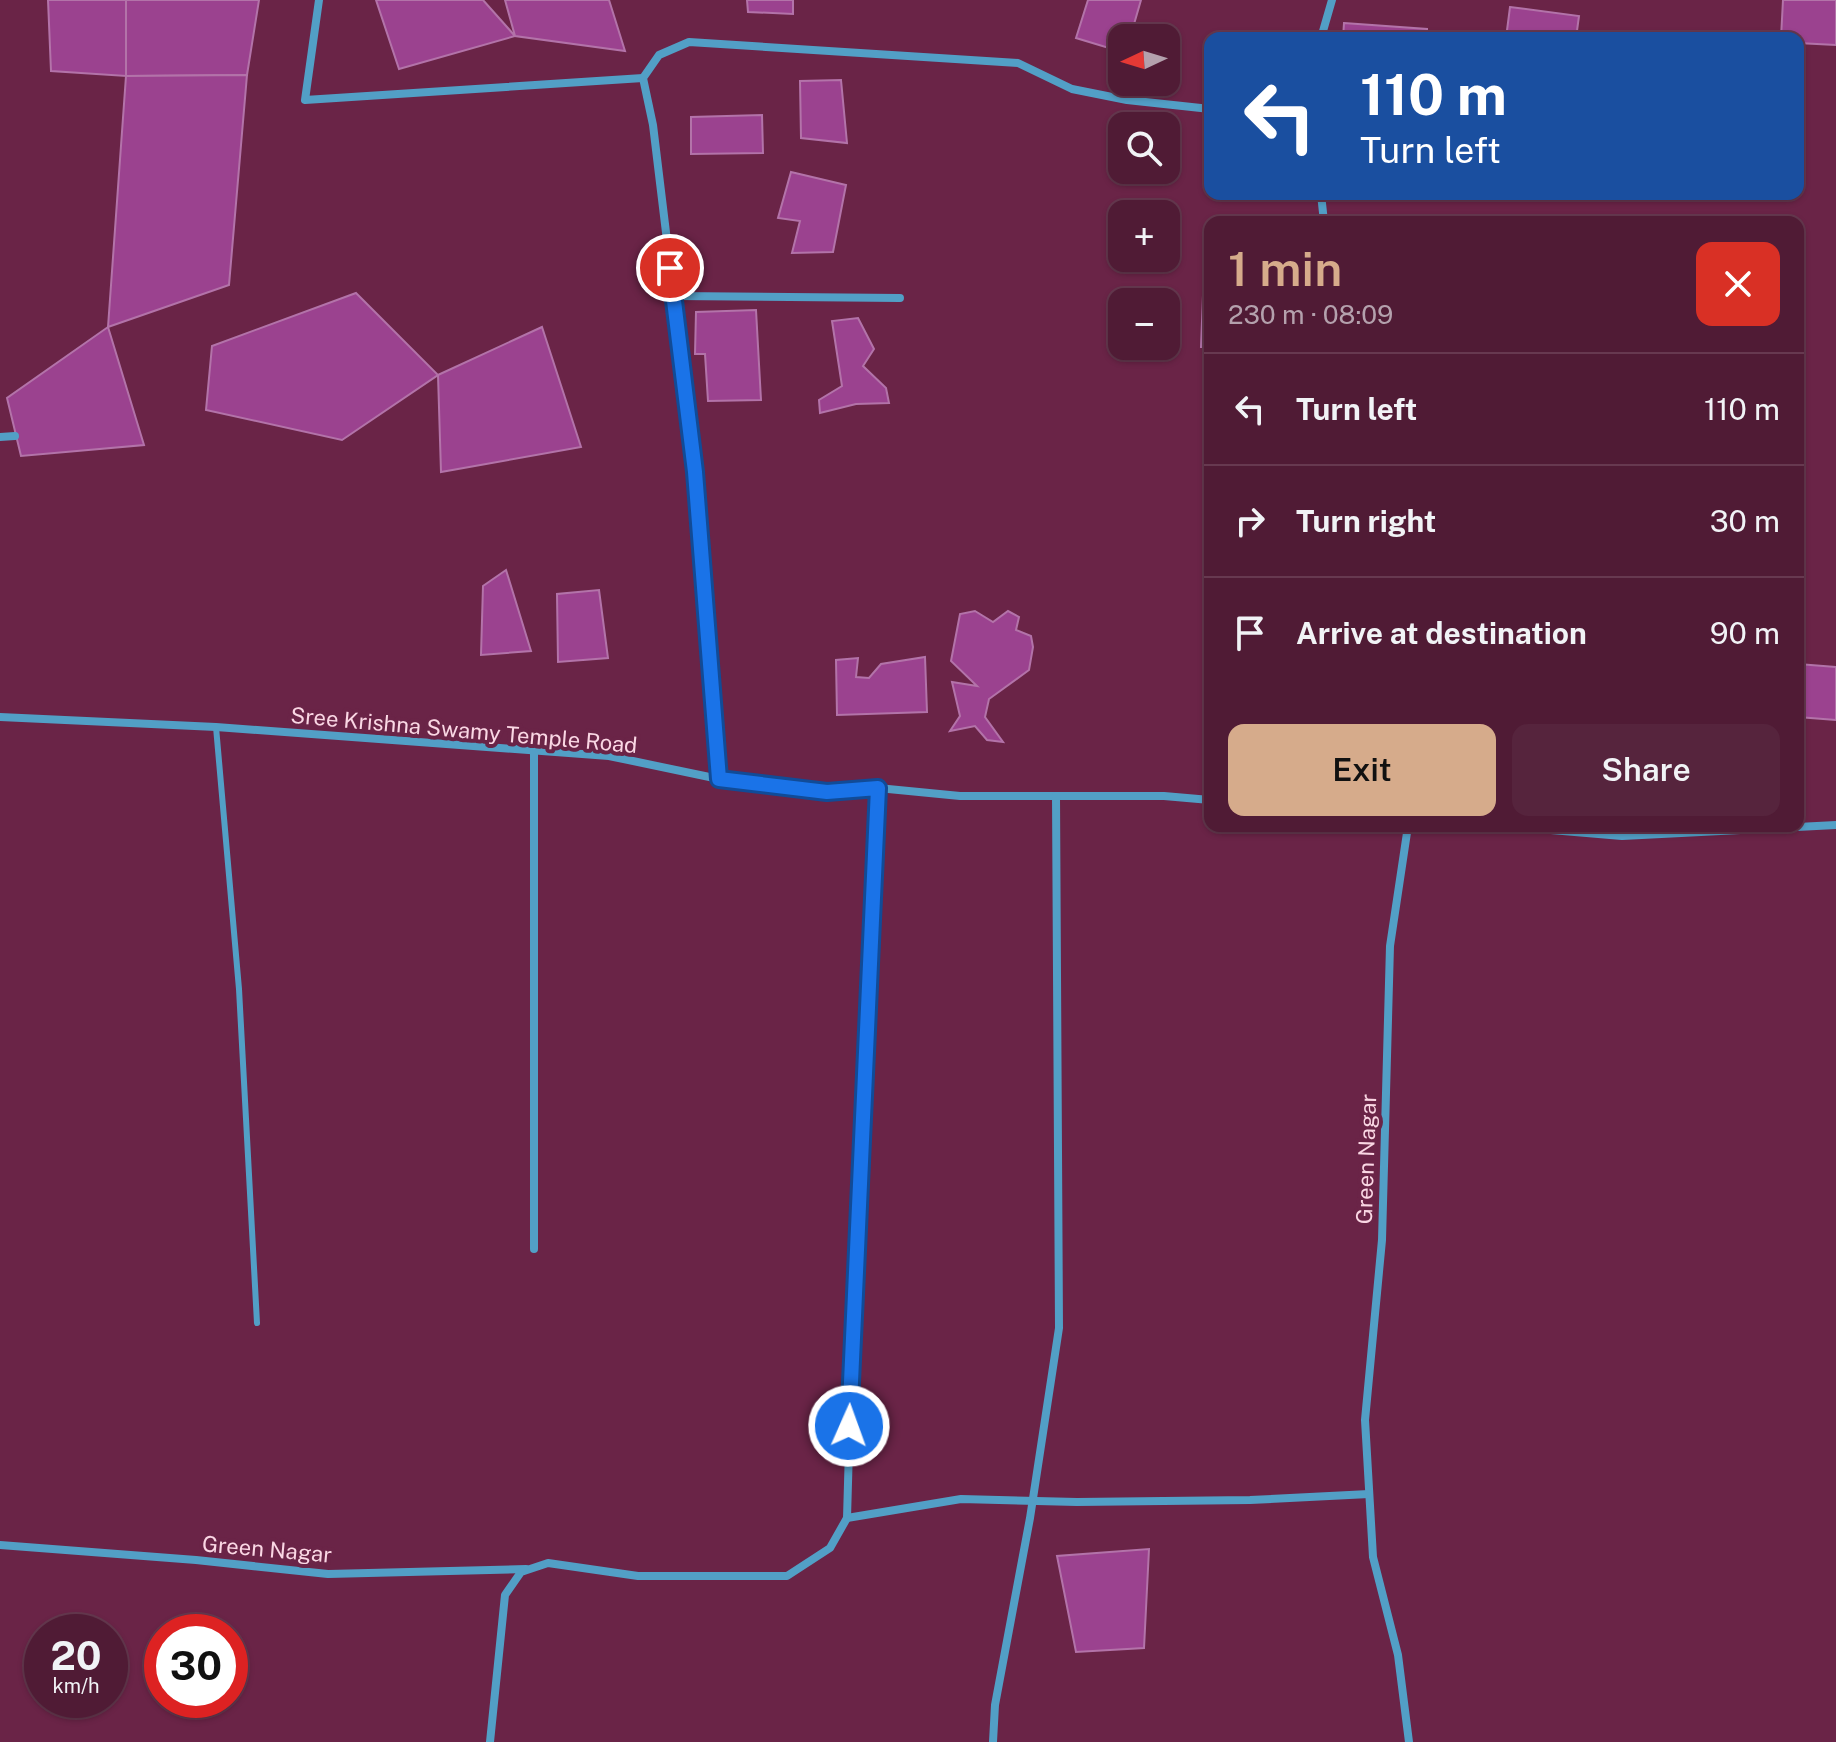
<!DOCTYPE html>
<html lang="en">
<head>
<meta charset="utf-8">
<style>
  body { margin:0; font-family:"Public Sans",sans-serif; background:#56243d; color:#f1f3f6; height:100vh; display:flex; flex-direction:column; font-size:30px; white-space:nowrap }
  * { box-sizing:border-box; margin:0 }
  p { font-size:26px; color:#b4a1ad }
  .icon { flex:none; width:44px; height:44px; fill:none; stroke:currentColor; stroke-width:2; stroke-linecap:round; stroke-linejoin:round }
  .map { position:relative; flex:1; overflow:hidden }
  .drawer { position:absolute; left:1204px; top:216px; width:600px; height:616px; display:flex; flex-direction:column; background:#501b35; border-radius:16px; box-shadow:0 2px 6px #0004,0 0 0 2px #673950 }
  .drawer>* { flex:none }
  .hud { position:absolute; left:1204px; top:32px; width:600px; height:168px; border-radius:16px; box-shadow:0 2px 6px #0004,0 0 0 2px #673950; background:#1a4fa0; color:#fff; overflow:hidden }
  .needle { width:52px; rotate:266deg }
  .buttons { position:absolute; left:1108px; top:24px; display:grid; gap:16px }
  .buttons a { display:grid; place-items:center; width:72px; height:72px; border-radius:16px; background:#501b35; box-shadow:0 2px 6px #0004,0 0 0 2px #673950; font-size:40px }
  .speed { position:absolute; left:24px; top:1614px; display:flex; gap:16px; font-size:40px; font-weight:700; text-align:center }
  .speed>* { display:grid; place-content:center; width:104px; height:104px; border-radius:50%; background:#501b35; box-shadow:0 2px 6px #0004,0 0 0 2px #673950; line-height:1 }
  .speed small { font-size:20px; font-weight:400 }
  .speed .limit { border:12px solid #d22; background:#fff; color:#111 }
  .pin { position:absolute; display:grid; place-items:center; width:68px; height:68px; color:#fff; margin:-34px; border:4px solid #fff; border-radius:50%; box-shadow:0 2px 8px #0007 }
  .me { position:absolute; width:88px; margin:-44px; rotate:2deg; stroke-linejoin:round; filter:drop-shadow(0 0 6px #0008) }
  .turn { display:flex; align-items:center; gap:28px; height:168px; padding:0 24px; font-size:36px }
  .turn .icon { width:104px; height:104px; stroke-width:2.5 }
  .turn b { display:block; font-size:56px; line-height:68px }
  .round { display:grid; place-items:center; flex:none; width:84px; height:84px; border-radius:16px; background:#56243d }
  .overview { display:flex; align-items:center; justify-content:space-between; height:136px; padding:0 24px }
  h1 { font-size:48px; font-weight:600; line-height:60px; color:#d6ab8b }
  .primary-button { display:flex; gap:16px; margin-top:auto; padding:16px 24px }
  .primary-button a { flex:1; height:92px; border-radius:16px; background:#d6ab8b; color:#111; font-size:32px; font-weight:600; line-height:92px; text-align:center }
  .primary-button a+a { background:#56243d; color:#f1f3f6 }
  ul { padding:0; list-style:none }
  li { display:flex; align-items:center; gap:24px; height:112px; padding:0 24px; border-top:2px solid #673950 }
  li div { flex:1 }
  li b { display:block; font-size:30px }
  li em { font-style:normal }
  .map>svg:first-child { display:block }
</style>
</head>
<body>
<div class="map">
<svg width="1836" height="1742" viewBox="0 0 1836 1742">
  <rect width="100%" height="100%" fill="#6a2447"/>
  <g fill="#9b428f" stroke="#b373a9" stroke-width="2">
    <path d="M48,0h78v76l-75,-5z"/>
    <path d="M126,0h133l-12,75 -121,1z"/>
    <path d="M376,0h107l32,36 -116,33z"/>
    <path d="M505,0h104l16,51 -110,-15z"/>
    <path d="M747,0h46v14l-45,-2z"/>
    <path d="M1088,0h53l-11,38h-8v14l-46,-14z"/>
    <path d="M1783,0h53v45l-38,-2v-5h-17z"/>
    <path d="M1510,7l69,9 -3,22h-70z"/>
    <path d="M1344,23l83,6v9h-84z"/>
    <path d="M247,75l-18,210 -121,42 18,-251z"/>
    <path d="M841,80l6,63 -46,-5 -1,-57z"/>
    <path d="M762,115l1,38 -72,1v-37z"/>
    <path d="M791,172l55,13 -13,67 -41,1 8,-32 -22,-3z"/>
    <path d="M1205,244h5v103h-9z"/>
    <path d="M356,293l82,82 -96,65 -136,-30 6,-64z"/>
    <path d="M756,310l5,90 -53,1 -3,-47h-10l1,-42z"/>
    <path d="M858,318l16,31 -11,17 23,22 3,15 -33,1 -36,9 -1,-13 23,-14 -10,-65z"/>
    <path d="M108,327l36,118 -123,11 -14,-58z"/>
    <path d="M542,327l39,120 -140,25 -3,-97z"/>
    <path d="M506,570l25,81 -50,4 2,-69z"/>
    <path d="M599,590l9,68 -50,4 -1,-68z"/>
    <path d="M975,611l18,11 15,-11 11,6 -3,13 15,6 2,11 -4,23 -40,29 -4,18 18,25 -16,-2 -12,-14 -25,5 10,-15 -8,-34 25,4 -26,-25 9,-47z"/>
    <path d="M925,657l2,55 -90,3 -1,-55 22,-2 -2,19 13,1 12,-14z"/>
    <path d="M1798,664l38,3v53l-38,-3z"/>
    <path d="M1149,1549l-5,99 -68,4 -19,-96z"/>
  </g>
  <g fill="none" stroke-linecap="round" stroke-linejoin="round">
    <path stroke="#529fc6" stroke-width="6" d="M216,727l23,262 18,334"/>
    <g stroke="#529fc6" stroke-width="8">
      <path d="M319,0l-14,100 338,-22"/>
      <path d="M1321,38l11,-38"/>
      <path d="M1321,194l3,28"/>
      <path d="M674,296l226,2"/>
      <path d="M0,437l15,-1"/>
      <path d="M0,717l216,10 393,29 110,23 108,13 51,-4 82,8h204l46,4"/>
      <path d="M534,751v498"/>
      <path d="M719,779l-24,-307 -42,-347 -10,-47 16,-23 30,-13 329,21 54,26 55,11 83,9"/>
      <path d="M1408,826l-18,120 -8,294 -17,180 8,137 25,98 11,87"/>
      <path d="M1503,826l119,10 214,-11"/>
      <path d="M847,1518l114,-19 116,3 173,-2 119,-6"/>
      <path d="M0,1545l196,15 132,14 198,-5"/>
      <path d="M490,1742l15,-147 16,-23 27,-9 90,13h149l43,-28 17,-30 7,-245 24,-485"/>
      <path d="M993,1742l2,-37 35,-187 29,-190 -3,-532"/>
    </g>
  </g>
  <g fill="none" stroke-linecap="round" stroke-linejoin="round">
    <defs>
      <path id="route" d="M670,268l25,204 24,307 108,13 51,-4 -29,638"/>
    </defs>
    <use href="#route" stroke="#114b97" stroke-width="20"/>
    <use href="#route" stroke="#1a73e8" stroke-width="14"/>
  </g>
  <g text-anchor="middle" stroke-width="8" stroke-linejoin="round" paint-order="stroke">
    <g font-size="22" fill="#fad7e4" stroke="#6a2447">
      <text transform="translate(464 730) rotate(5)" y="8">Sree Krishna Swamy Temple Road</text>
      <text transform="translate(1366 1159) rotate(-88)" y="8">Green Nagar</text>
      <text transform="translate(267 1549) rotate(5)" y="8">Green Nagar</text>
    </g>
  </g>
</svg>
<div class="buttons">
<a><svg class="needle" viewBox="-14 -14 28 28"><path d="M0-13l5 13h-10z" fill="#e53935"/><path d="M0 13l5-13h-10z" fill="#b4a1ad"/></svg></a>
<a><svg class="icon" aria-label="search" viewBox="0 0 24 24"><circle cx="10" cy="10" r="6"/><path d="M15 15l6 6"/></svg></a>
<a>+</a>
<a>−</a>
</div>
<div class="speed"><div>20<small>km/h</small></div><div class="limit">30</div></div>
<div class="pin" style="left:670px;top:268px;background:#d93025"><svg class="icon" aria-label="arrive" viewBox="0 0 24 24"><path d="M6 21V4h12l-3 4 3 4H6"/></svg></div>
<svg class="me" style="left:849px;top:1426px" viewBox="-20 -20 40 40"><circle r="17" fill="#1a73e8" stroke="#fff" stroke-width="3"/><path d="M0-11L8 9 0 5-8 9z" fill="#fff"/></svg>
<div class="hud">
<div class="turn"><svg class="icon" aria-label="left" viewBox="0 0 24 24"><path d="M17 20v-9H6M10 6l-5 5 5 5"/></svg><div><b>110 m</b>Turn left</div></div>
</div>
<section class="drawer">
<div class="overview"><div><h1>1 min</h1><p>230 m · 08:09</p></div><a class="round" style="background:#d93025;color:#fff"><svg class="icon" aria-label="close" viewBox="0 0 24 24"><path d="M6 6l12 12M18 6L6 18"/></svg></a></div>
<ul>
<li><svg class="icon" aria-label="left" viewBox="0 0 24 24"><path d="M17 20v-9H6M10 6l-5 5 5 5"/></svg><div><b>Turn left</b></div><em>110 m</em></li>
<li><svg class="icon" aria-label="right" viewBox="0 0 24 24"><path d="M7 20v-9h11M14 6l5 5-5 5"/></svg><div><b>Turn right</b></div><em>30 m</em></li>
<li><svg class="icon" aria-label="arrive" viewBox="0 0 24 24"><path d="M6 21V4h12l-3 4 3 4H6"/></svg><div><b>Arrive at destination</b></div><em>90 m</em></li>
</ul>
<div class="primary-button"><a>Exit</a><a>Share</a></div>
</section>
</div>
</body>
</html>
